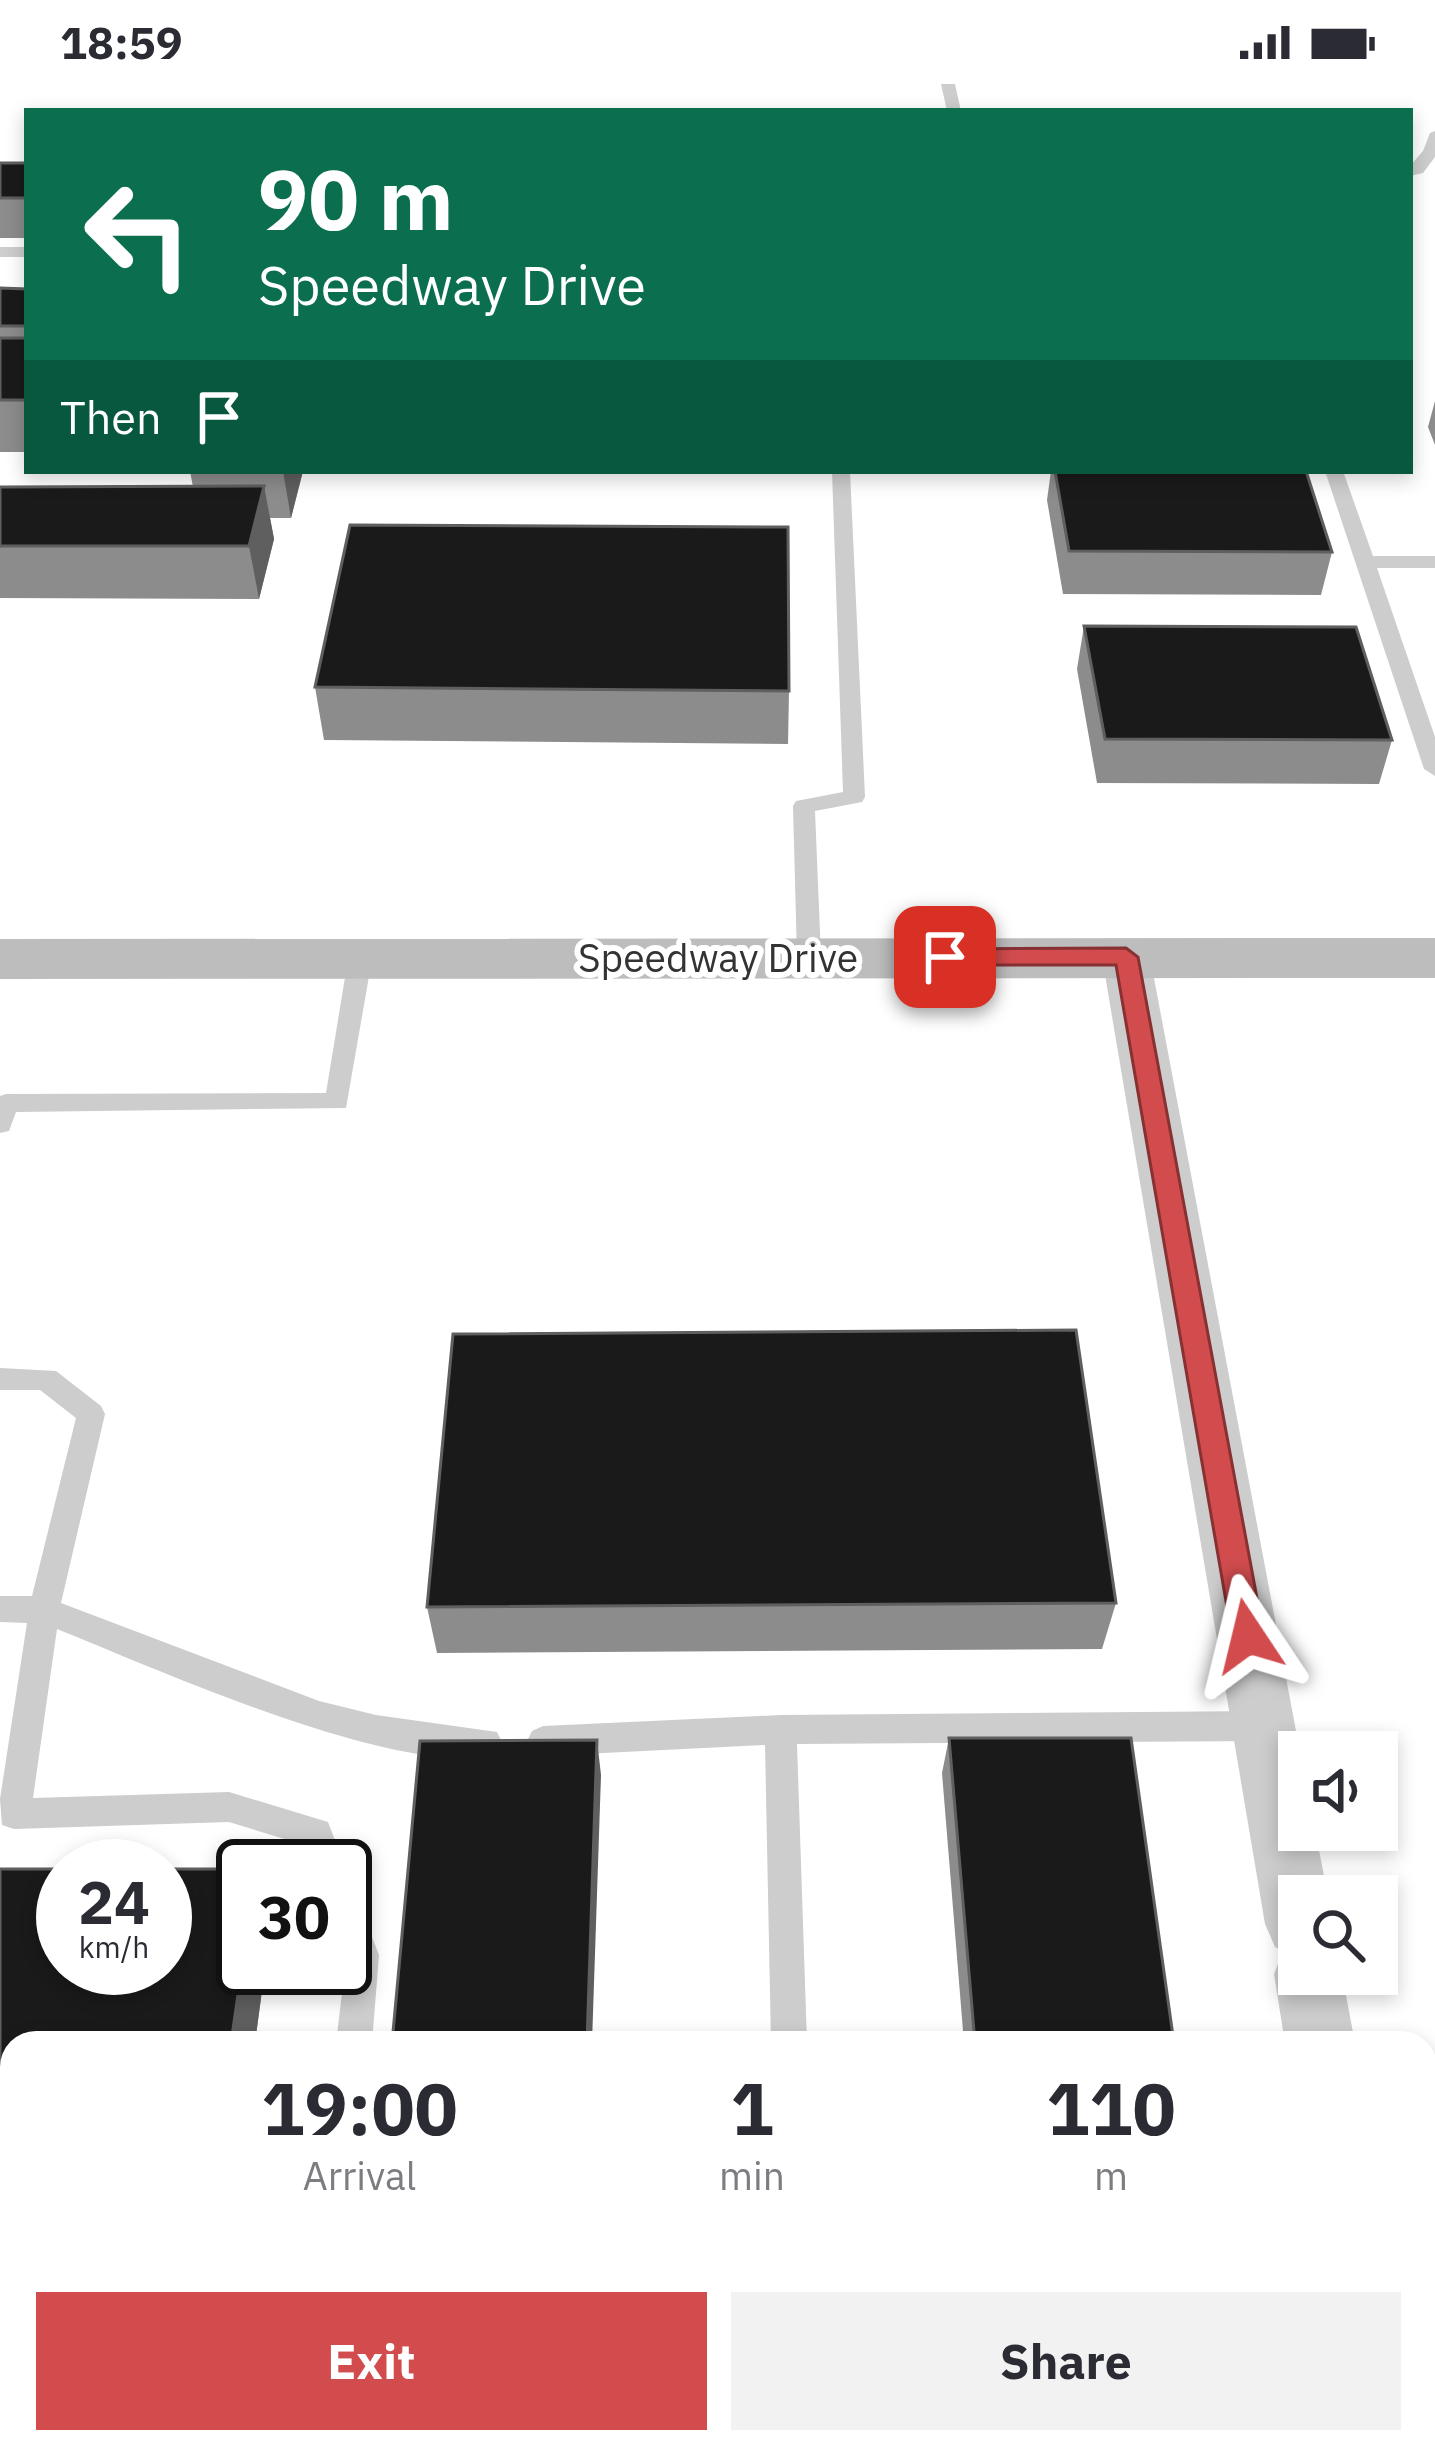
<!DOCTYPE html>
<html lang="en">
<head>
<meta charset="utf-8">
<style>
  body { margin:0; font-family:"IBM Plex Sans",sans-serif; background:#f2f2f3; color:#2b2b33; height:100vh; display:flex; flex-direction:column; font-size:45px; white-space:nowrap }
  * { box-sizing:border-box; margin:0 }
  p { font-size:39px; color:#7c7c81 }
  .icon { flex:none; width:66px; height:66px; fill:none; stroke:currentColor; stroke-width:2; stroke-linecap:round; stroke-linejoin:round }
  .map { position:relative; flex:1; overflow:hidden }
  .drawer { position:absolute; left:0px; top:1947px; width:1437px; height:423px; display:flex; flex-direction:column; background:#fff; border-radius:36px 36px 0 0; box-shadow:0 6px 18px #0003 }
  .drawer>* { flex:none }
  .hud { position:absolute; left:24px; top:24px; width:1389px; height:366px; border-radius:0px; box-shadow:0 6px 18px #0003; background:#0b6e4f; color:#fff; overflow:hidden }
  .tools { position:absolute; left:1278px; top:1647px; display:grid; gap:24px }
  .tools a { display:grid; place-items:center; width:120px; height:120px; border-radius:0px; background:#fff; box-shadow:0 6px 18px #0003; font-size:60px }
  .speed { position:absolute; left:36px; top:1755px; display:flex; gap:24px; font-size:60px; font-weight:700; text-align:center }
  .speed>* { display:grid; place-content:center; width:156px; height:156px; border-radius:50%; background:#fff; box-shadow:0 6px 18px #0003; line-height:1 }
  .speed small { font-size:30px; font-weight:400 }
  .speed .limit { border:6px solid #111; border-radius:18px; background:#fff; color:#111 }
  .pin { position:absolute; display:grid; place-items:center; width:102px; height:102px; color:#fff; margin:-51px; border-radius:24px; box-shadow:0 6px 18px #0006 }
  .me { position:absolute; width:132px; margin:-66px; rotate:350deg; stroke-linejoin:round; filter:drop-shadow(0 0 9px #0008) }
  .turn { display:flex; align-items:center; gap:42px; height:252px; padding:0 36px; font-size:54px }
  .turn .icon { width:156px; height:156px; stroke-width:2.5 }
  .turn b { display:block; font-size:84px; line-height:102px }
  .then { display:flex; align-items:center; height:114px; padding:0 36px; background:#0003; gap:24px; font-size:45px }
  .eta { display:flex; justify-content:space-evenly; align-items:center; height:204px; text-align:center }
  .eta b { font-size:72px; font-weight:800; line-height:84px }
  .primary-button { display:flex; gap:24px; margin-top:auto; padding:24px 36px }
  .primary-button a { flex:1; height:138px; border-radius:0px; background:#d24c4e; color:#fff; font-size:48px; font-weight:800; line-height:138px; text-align:center }
  .primary-button a+a { background:#f2f2f3; color:#2b2b33 }
  .status { display:flex; justify-content:space-between; align-items:center; height:84px; padding:0 60px; background:#fff; direction:ltr }
  .status svg { height:33px; fill:currentColor }
  .map>svg:first-child { display:block }
</style>
</head>
<body>
<div class="status"><b>18:59</b><svg viewBox="0 0 49 12"><path d="M0 12V9h3v3zM5 12V6h3v6zM10 12V3h3v9zM15 12V0h3v12zM26 1h20v11H26zM47 4h2v5h-2z"/></svg></div>
<div class="map">
<svg width="1435" height="2369" viewBox="0 0 1435 2369">
  <rect width="100%" height="100%" fill="#fff"/>
  <g fill="none" stroke-linecap="round" stroke-linejoin="round">
    <g fill="#cdcdcd" fill-rule="evenodd">
      <path d="M941,0h14l6,27h-14z"/>
      <path d="M1435,47v26l-12,16 -13,3v-10l13,-15 7,-18z"/>
      <rect x="0" y="163" width="27" height="10"/>
      <path d="M832,387h18l15,326 -3,5 -47,9 6,146 -12,8 -12,-8 -4,-151 3,-5 47,-9z"/>
      <path d="M1325,387h18l30,85h62v12h-58l58,169v39l-11,-7z"/>
      <path d="M360,867l12,8 -26,149 -330,4 -7,19 -9,2v-37l6,-2 320,-1 22,-134z"/>
      <path d="M0,1284l56,3 45,35 4,8 -44,189 258,98 57,14 121,17 5,10 -5,10c-85,33 -352,-88 -440,-123l-24,169 196,-6 99,30 17,44h-34l-7,-21 -75,-23 -215,7 -12,-4 -2,-26 27,-176 -27,-1v-26h32l44,-178 -36,-28h-40z"/>
      <path d="M1264,1627l11,5 5,10 -5,10 -11,5 -467,3 10,299h-36l-6,-298 -222,11 -11,-5 -5,-10 5,-10 11,-5 238,-11z"/>
      <path d="M345,1810l12,4 22,57 -7,88h-36l9,-75z"/>
    </g>
    <g fill="#cdcdcd" fill-rule="evenodd">
      <path d="M1126,857l17,5 7,11 150,795 -1,78h16l13,66h-29v78h43l13,69h-70l-11,-69 9,-23 -8,-4 -10,-23 -163,-967 7,-11z"/>
      <rect x="1425" y="2182" width="10" height="76"/>
      <rect x="0" y="2186" width="12" height="76"/>
    </g>
    <path fill="#bdbdbd" fill-rule="evenodd" d="M1435,854v40l-1435,1v-40z"/>
  </g>
  <g fill="#8c8c8c">
    <rect x="0" y="79" width="27" height="75"/>
    <path d="M0,204l27,1v163h-27z"/>
    <path d="M1435,317v44l-7,-18z"/>
    <path d="M190,387h113l-12,47h-21l4,21 -15,60 -259,-1v-111h193z"/>
    <path d="M1051,387h255l26,81 -11,43 -258,-1 -16,-94z"/>
    <path d="M1084,542l308,114 -13,44 -282,-1 -20,-114z"/>
    <path d="M315,603l474,4 -1,53 -464,-4z"/>
    <path d="M1116,1519l-14,46 -665,4 -10,-46z"/>
    <path d="M949,1654l225,305h-210l-22,-270z"/>
    <path d="M0,1785l243,99h22l-10,75h-243v94h-12z"/>
  </g>
  <g fill="#5f5f5f">
    <path d="M283,387h20l-12,47z"/>
    <path d="M264,402l10,53 -15,60 -10,-53z"/>
    <path d="M597,1656l4,35 -9,268h-5z"/>
    <path d="M243,1876v8h22l-10,75h-24z"/>
  </g>
  <g fill="#1a1a1a" stroke="#5f5f5f" stroke-width="3">
    <rect x="0" y="79" width="27" height="35"/>
    <path d="M0,204l27,1v37h-27z"/>
    <rect x="0" y="254" width="27" height="62"/>
    <path d="M1055,387h251l26,81 -263,-1z"/>
    <path d="M264,402l-15,60h-249v-59z"/>
    <path d="M350,441l438,2 1,164 -474,-4z"/>
    <path d="M1084,542l272,1 36,113 -287,-1z"/>
    <path d="M1076,1246l40,273 -689,4 26,-273z"/>
    <path d="M949,1654h182l43,305h-199z"/>
    <path d="M597,1656l-10,303h-195l28,-302z"/>
    <path d="M0,1785h63v99h102v-99h78v91l-12,83h-219v60h-12z"/>
  </g>
  <path fill="#d24c4e" stroke="#883133" stroke-width="3" d="M1126,864l12,9 126,679 -5,10 -11,4 -11,-4 -5,-10 -116,-671h-171l-12,-8 12,-8z"/>
  <g text-anchor="middle" stroke-width="12" stroke-linejoin="round" paint-order="stroke">
    <g font-size="39" fill="#333" stroke="#fff">
      <text x="718" y="888">Speedway Drive</text>
    </g>
  </g>
</svg>
<div class="tools">
<a><svg class="icon" aria-label="sound" viewBox="0 0 24 24"><path d="M4 9h4l5-4v14l-5-4H4zM17 9q2 3 0 6"/></svg></a>
<a><svg class="icon" aria-label="search" viewBox="0 0 24 24"><circle cx="10" cy="10" r="6"/><path d="M15 15l6 6"/></svg></a>
</div>
<div class="speed"><div>24<small>km/h</small></div><div class="limit">30</div></div>
<div class="pin" style="left:945px;top:873px;background:#d93025"><svg class="icon" aria-label="arrive" viewBox="0 0 24 24"><path d="M6 21V4h12l-3 4 3 4H6"/></svg></div>
<svg class="me" style="left:1248px;top:1552px" viewBox="-20 -20 40 40"><path d="M0-17L14 15 0 8-14 15z" fill="#d24c4e" stroke="#fff" stroke-width="4"/></svg>
<div class="hud">
<div class="turn"><svg class="icon" aria-label="left" viewBox="0 0 24 24"><path d="M17 20v-9H6M10 6l-5 5 5 5"/></svg><div><b>90 m</b>Speedway Drive</div></div>
<div class="then">Then<svg class="icon" aria-label="arrive" viewBox="0 0 24 24"><path d="M6 21V4h12l-3 4 3 4H6"/></svg></div>
</div>
<section class="drawer">
<div class="eta">
<div><b>19:00</b><p>Arrival</p></div>
<div><b>1</b><p>min</p></div>
<div><b>110</b><p>m</p></div>
</div>
<div class="primary-button"><a>Exit</a><a>Share</a></div>
</section>
</div>
</body>
</html>
